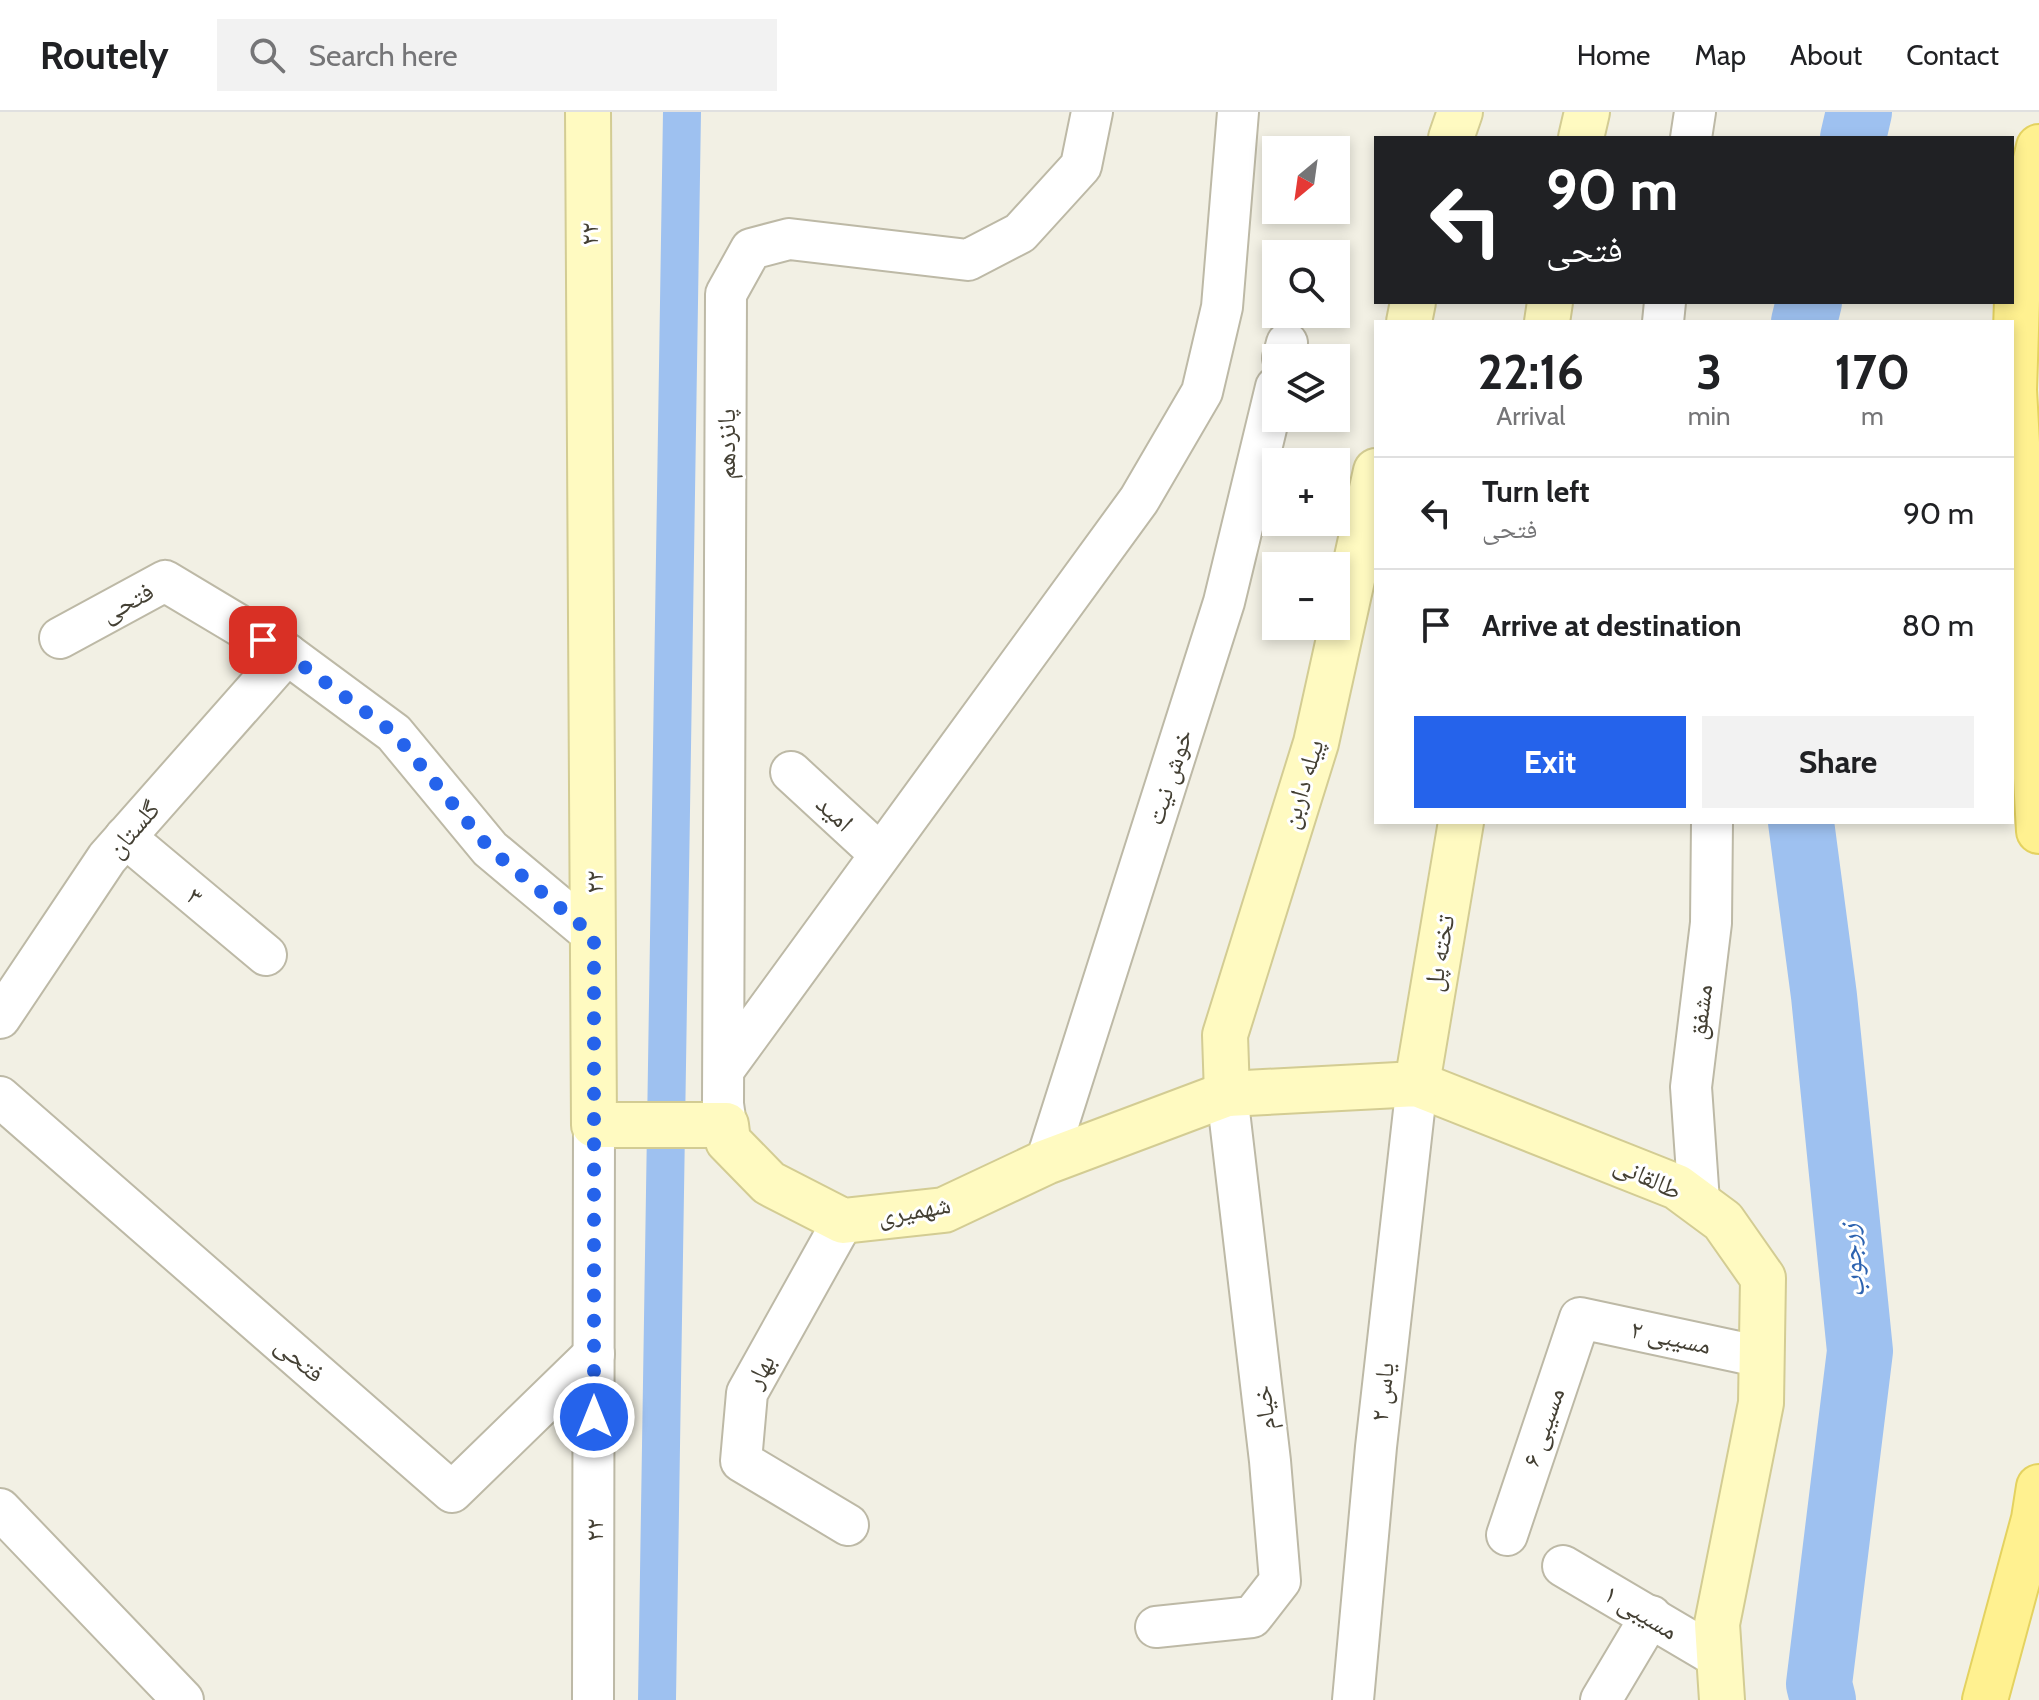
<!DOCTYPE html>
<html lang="en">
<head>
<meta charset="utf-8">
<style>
  body { margin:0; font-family:Cabin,"Noto Naskh Arabic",sans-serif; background:#f2f2f2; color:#202124; height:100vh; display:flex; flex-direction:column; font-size:30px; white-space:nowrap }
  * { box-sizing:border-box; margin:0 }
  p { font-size:26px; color:#757577 }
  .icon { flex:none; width:44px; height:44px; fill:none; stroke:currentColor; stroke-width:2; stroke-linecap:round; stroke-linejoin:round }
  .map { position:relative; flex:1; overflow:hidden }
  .drawer { position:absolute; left:1374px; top:208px; width:640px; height:504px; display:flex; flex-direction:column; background:#fff; border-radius:0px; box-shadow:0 4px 12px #0003 }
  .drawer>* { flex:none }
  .top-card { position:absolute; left:1374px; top:24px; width:640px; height:168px; border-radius:0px; box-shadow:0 4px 12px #0003; background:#202124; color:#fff; overflow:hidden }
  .needle { width:52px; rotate:209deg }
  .fabs { position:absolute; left:1262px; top:24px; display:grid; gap:16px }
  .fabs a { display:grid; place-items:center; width:88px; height:88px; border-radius:0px; background:#fff; box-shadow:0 4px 12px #0003; font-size:40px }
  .pin { position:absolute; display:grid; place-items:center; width:68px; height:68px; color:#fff; margin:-34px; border-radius:16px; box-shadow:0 4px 12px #0006 }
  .me { position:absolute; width:88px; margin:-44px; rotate:0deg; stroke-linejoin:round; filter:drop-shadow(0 0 6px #0008) }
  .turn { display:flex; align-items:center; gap:28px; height:168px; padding:0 40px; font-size:36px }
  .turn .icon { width:104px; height:104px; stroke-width:2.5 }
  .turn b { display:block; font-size:56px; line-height:68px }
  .eta { display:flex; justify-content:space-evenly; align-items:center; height:136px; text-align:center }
  .eta b { font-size:48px; font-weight:800; line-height:56px }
  .primary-button { display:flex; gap:16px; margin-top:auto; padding:16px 40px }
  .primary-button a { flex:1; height:92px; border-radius:0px; background:#2563eb; color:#fff; font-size:32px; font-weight:800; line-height:92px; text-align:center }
  .primary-button a+a { background:#f2f2f2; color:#202124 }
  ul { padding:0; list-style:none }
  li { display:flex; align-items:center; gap:24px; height:112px; padding:0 40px; border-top:2px solid #e0e0e0 }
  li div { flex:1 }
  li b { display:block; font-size:30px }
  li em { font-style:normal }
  header { display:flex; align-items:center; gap:48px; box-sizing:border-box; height:112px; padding:0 40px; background:#fff; border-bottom:2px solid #e0e0e0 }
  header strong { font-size:38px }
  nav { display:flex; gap:44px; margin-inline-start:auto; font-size:28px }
  .search { width:560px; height:72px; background:#f2f2f2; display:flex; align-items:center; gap:20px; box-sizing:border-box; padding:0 28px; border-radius:0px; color:#757577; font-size:30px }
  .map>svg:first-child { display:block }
</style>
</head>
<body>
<header>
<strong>Routely</strong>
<div class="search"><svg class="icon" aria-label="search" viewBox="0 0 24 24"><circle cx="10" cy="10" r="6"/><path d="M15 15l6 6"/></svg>Search here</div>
<nav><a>Home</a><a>Map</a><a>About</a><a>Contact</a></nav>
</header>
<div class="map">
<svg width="2039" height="1588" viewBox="0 0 2039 1588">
  <rect width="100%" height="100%" fill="#f2f0e4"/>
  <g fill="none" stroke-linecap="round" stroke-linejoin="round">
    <path stroke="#9ec1f0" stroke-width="38" d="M657,1588l25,-1588"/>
    <g stroke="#9ec1f0" stroke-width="66">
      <path d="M1853,26l6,-26"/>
      <path d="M1804,210l5,-20"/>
      <path d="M1801,710l23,174 36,355 -41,333 4,16"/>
    </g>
    <defs>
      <g id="minor">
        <path d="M1691,26l4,-26"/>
        <path d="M1663,210l2,-20"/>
        <path d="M1283,246l4,-15"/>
        <path d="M60,526l105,-57 122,73 107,79 96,116 104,87"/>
        <path d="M791,660l89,82"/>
        <path d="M125,725l141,118"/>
        <path d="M0,906l107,-160 180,-204"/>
        <path d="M725,956l414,-568 63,-108 20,-85 16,-195"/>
        <path d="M0,985l452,395 142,-138"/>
        <path d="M726,1013l-3,-21 3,-810 25,-45 38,-10 179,21 52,-27 61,-67 11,-54"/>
        <path d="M1046,1050l178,-560 52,-215"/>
        <path d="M1699,1090l-8,-115 20,-164 1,-101"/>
        <path d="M843,1109l-96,172 -6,68 107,64"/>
        <path d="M0,1397l183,191"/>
        <path d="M1507,1423l73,-217 182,39"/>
        <path d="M1563,1454l156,92"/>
        <path d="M1156,1515l96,-10 28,-36 -10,-120 -43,-367"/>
        <path d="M593,1588l1,-575"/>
        <path d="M1353,1588l23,-253 41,-363"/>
        <path d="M1601,1588l50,-84"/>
      </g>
      <g id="secondary">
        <path d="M588,0l6,1013h132l2,16 41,42 74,38 101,-11 102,-48 181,-68 190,-10 260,103 46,34 40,57 -2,125 -44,221 5,76"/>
        <path d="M1451,26l9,-26"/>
        <path d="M1581,26l6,-26"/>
        <path d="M1409,210l4,-20"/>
        <path d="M1547,210l3,-20"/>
        <path d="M1417,972l44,-262"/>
        <path d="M1227,982l-2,-59 91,-292 60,-272"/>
      </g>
      <g id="primary">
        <path d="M2039,35l-11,45 -10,78 -4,120 25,441"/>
        <path d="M1985,1588l49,-181 5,-32"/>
      </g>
    </defs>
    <use href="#minor" stroke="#bdb9a6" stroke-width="44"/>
    <use href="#secondary" stroke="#d3cc93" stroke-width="48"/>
    <use href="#primary" stroke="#e4d260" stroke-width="48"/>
    <use href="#minor" stroke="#fff" stroke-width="40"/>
    <use href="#secondary" stroke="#fffac1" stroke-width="44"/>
    <use href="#primary" stroke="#fff190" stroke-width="44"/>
  </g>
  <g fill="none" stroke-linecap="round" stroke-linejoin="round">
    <path stroke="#2563eb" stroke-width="14" stroke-dasharray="0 25.2" d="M263,528l24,14 107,79 96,116 104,87v481"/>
  </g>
  <g text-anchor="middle" stroke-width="6" stroke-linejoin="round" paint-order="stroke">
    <g font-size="26" fill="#444034" stroke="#fff">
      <text transform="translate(589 122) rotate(-90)" y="9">۲۲</text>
      <text transform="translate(726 332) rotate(-90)" y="9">پانزدهم</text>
      <text transform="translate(127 490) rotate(-28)" y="9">فتحی</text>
      <text transform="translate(1169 665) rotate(-72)" y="9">خوش نیت</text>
      <text transform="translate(1302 672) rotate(-73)" y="9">پیله داربن</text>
      <text transform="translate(835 701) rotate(43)" y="9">امید</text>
      <text transform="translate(133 717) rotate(-49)" y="9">گلستان</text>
      <text transform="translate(594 770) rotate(-90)" y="9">۲۲</text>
      <text transform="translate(195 784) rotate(40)" y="9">۳</text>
      <text transform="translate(1439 841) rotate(-80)" y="9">تخته پل</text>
      <text transform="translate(1700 900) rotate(-83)" y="9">مشفق</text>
      <text transform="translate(1648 1065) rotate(25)" y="9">طالقانی</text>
      <text transform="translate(914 1098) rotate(-10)" y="9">شهمیری</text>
      <text transform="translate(1671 1225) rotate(12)" y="9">مسیبی ۲</text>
      <text transform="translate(300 1247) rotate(41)" y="9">فتحی</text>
      <text transform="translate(760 1259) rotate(-62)" y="9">بهار</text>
      <text transform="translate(1382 1280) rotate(-84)" y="9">یاس ۲</text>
      <text transform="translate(1264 1296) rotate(-97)" y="9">خیام</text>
      <text transform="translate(1543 1315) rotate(-71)" y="9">مسیبی ۶</text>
      <text transform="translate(594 1418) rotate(-90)" y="9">۲۲</text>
      <text transform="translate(1641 1500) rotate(31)" y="9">مسیبی ۱</text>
    </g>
    <g font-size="28" font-style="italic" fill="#2d63b0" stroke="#fff">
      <text transform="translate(1851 1149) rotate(-96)" y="10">زرجوب</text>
    </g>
  </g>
</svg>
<div class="fabs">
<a><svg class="needle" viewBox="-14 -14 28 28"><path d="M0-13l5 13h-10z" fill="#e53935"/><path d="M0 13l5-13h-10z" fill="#757577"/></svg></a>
<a><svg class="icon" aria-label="search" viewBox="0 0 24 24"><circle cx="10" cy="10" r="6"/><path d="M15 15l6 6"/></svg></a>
<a><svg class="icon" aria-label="layers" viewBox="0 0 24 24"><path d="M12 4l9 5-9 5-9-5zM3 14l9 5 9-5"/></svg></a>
<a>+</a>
<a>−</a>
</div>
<div class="pin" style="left:263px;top:528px;background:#d93025"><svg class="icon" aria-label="arrive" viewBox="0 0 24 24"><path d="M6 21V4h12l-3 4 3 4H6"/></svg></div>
<svg class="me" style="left:594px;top:1305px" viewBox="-20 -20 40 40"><circle r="17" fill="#2563eb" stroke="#fff" stroke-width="3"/><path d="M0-11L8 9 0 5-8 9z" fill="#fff"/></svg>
<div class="top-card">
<div class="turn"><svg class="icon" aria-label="left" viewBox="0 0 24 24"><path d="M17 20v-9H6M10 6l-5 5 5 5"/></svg><div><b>90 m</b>فتحی</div></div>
</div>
<section class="drawer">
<div class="eta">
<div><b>22:16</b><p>Arrival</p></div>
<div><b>3</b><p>min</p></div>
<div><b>170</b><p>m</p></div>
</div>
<ul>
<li><svg class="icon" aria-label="left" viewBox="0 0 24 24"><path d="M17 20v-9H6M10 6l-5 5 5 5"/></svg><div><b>Turn left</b><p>فتحی</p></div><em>90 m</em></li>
<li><svg class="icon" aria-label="arrive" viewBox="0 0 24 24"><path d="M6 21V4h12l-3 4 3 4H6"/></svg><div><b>Arrive at destination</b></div><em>80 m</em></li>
</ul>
<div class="primary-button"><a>Exit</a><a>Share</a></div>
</section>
</div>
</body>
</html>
